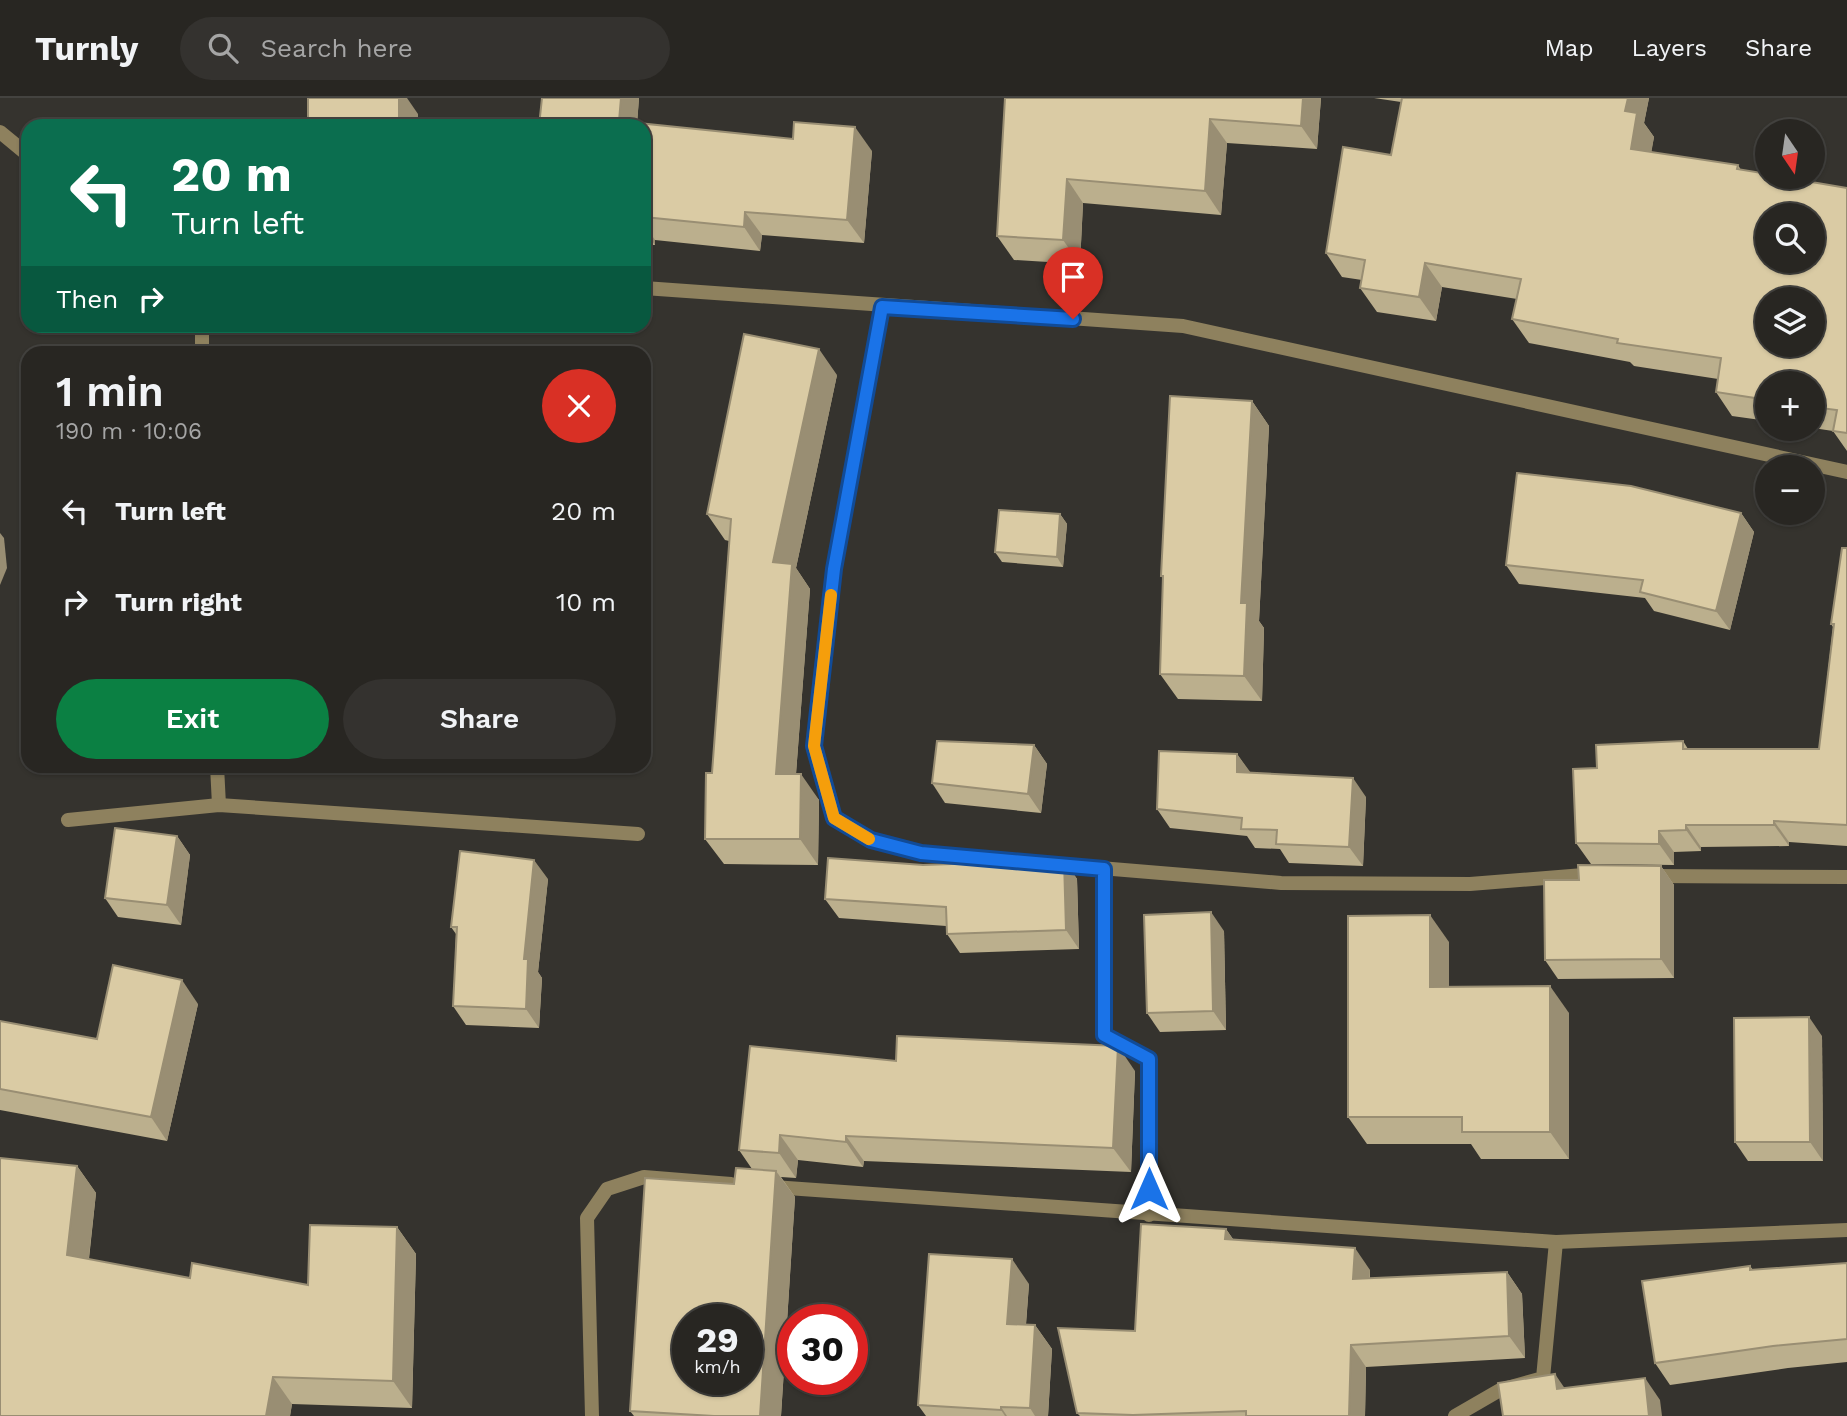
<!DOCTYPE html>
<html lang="en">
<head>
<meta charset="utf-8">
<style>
  body { margin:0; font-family:"Work Sans",sans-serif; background:#34322f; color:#f1f3f6; height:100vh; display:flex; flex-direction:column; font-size:26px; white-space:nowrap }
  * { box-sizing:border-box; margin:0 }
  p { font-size:23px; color:#a5a5a5 }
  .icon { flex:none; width:38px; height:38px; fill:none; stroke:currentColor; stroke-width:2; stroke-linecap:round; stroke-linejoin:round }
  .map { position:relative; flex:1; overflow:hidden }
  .sheet { position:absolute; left:21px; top:248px; width:630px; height:427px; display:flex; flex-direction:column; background:#282622; border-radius:21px; box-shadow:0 2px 5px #0004,0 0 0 2px #444340 }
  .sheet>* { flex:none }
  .guide { position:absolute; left:21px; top:21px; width:630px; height:214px; border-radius:21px; box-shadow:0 2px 5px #0004,0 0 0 2px #444340; background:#0b6e4f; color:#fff; overflow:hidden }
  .needle { width:46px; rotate:167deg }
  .fabs { position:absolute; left:1755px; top:21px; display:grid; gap:14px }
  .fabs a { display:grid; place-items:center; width:70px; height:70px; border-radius:50%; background:#282622; box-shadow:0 2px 5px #0004,0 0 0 2px #444340; font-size:35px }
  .speed { position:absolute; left:672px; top:1206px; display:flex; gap:14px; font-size:35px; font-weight:700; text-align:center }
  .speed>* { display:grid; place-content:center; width:91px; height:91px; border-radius:50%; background:#282622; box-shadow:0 2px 5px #0004,0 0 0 2px #444340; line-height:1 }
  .speed small { font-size:18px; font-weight:400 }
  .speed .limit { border:10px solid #d22; background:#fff; color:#111 }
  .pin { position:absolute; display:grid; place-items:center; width:60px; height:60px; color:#fff; margin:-72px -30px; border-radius:50% 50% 50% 0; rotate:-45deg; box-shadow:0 0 7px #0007 }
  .pin .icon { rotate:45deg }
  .me { position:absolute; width:77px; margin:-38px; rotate:0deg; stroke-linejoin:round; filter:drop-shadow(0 0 5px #0008) }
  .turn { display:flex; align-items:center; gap:24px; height:147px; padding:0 35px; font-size:32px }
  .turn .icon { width:91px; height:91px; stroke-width:2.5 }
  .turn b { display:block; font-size:49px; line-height:60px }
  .then { display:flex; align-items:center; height:66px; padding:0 35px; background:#0003; gap:14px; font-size:26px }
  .round { display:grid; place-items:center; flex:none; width:74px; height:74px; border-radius:37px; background:#34322f }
  .head { display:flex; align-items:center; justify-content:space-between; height:119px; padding:0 35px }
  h1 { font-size:42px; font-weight:600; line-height:52px }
  .cta { display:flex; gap:14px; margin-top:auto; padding:14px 35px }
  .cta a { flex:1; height:80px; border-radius:42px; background:#0b8043; color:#fff; font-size:28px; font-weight:600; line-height:80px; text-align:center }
  .cta a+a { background:#34322f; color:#f1f3f6 }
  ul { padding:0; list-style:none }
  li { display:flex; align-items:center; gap:21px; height:91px; padding:0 35px }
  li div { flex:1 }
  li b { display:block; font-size:26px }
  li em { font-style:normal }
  header { display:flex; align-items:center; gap:42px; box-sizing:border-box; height:98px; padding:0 35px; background:#282622; border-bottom:2px solid #444340 }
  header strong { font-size:33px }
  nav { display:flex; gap:38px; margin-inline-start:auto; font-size:24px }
  .search { width:490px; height:63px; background:#34322f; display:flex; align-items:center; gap:18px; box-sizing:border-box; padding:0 24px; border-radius:38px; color:#a5a5a5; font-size:26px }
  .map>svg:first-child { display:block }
</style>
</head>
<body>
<header>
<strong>Turnly</strong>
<div class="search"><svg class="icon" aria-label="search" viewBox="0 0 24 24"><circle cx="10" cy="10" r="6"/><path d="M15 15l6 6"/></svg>Search here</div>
<nav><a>Map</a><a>Layers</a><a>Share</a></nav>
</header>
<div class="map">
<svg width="1847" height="1318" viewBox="0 0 1847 1318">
  <rect width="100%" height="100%" fill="#35332e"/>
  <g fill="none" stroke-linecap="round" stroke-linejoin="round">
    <g stroke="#8e815e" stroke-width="14">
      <path d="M0,34l28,23"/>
      <path d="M644,190l539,38 664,146"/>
      <path d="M882,209l-48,262 -19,177 19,72 37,22 50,13 360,30 189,1 126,-10"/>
      <path d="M202,256v-28"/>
      <path d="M217,668l2,39"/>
      <path d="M68,722l151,-15 419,29"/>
      <path d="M1104,771v166l45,24v156"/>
      <path d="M1651,778l196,1"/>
      <path d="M773,1089l783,55 291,-12"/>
      <path d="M592,1318l-5,-198 20,-29 37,-12 87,7"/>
      <path d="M1455,1318l45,-26 43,-12 13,-136"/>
    </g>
  </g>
  <g fill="#bbaf8d">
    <path d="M542,0h97l-2,25 235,28 -8,92 -102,-8 -2,16 -105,-11v5h-11v-119z"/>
    <path d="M1005,0h316l-4,51 -90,-6 -6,72 -138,-12 -3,61 -66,-4 -17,-24z"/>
    <path d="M1374,0h275l-5,25 10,14 -3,15 87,13 3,5 106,18v263l-14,-20 -20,-3v-45h-45v38l-36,-5 -16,-24 2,-13 -84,-13 -4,-4 -101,-19 -17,-24 5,-20 -75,-12 -6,34 -59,-9 -17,-24 2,-8 -20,-3 -16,-24 65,-98 10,-53z"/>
    <path d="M837,277l-41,193 14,21 -14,185 23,26 -1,65 -94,-1 -19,-25 7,-66 17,-232 -4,-1 -18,-26z"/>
    <path d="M1252,303l17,25 -10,195 5,7 -2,73 -84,-2 -18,-25 3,-95 -2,-3z"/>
    <path d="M1741,415l13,19 -24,98 -76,-19 -9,-13 -126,-14 -13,-19z"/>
    <path d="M1060,416l7,10 -4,43 -61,-5 -7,-10z"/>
    <path d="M1847,450v298l-58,-4v4l-88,1v4l-27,1v13l-83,-1 -15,-21 21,-75 86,-27 5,8h131l14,-122 -2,-3z"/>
    <path d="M1034,647l13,19 -6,49 -96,-10 -13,-20z"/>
    <path d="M1237,656l13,19 116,24 -3,69 -74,-3 -9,-14 -25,-1 -8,-12 -77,-8 -13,-19z"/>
    <path d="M336,668h53l-2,8 -50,-5z"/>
    <path d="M177,738l13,19 -9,70 -63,-8 -13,-19z"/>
    <path d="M1064,762l13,19 2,70 -119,4 -13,-19 -1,-8 -107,-8 -14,-19z"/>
    <path d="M1661,768l13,19v93l-116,1 -13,-19z"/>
    <path d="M548,781l-10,93 4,6 -3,50 -73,-3 -13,-19 3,-72 -5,-7z"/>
    <path d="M1224,833l2,99 -66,2 -13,-19z"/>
    <path d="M1449,844v45l120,26v146h-88l-10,-15h-104l-19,-27z"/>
    <path d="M198,906l-31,137 -167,-31v-89l97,18z"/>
    <path d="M1822,938l1,125h-75l-13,-19z"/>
    <path d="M896,963l239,10 -4,101 -267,-11 -1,6 -65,-7 -2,18 -15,-1 14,20 -14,219h-147l-4,-5 104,-227 18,-15 -13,-19z"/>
    <path d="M77,1068l19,27 -7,66 101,19 118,7 89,-58 19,27 -4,154 -120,-4 -2,12h-290z"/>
    <path d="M1226,1131l7,10 137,31v9l137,-7 15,22 3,64 -159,9 -1,49h-285l-3,-3 58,-82z"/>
    <path d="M1847,1165v99l-59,6 -118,17 -15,-22 95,-97 3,4z"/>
    <path d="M1029,1186l-3,41h9l17,24 -4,67h-122l-8,-11z"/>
  </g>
  <g fill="#998e73">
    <path d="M399,0h8l11,16v12h-19z"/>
    <path d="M621,0h18l-2,28 -18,-5z"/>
    <path d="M1303,0h18l-4,51 -16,-23z"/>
    <path d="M1628,0h21l-5,25 10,14 -6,35 -17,-23 -6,-38z"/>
    <path d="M1210,21l17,24 -6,72 -16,-24z"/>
    <path d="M855,29l17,24 -8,92 -17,-23z"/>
    <path d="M1067,81l16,24 -3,61 -17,-24z"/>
    <path d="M745,114l17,23 -2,16 -16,-24z"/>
    <path d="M644,126l11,16v5l-11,-15z"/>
    <path d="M1425,165l17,24 -6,34 -17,-24z"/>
    <path d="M819,251l18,26 -41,193 14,21 -16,211 -18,-26 -3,-212z"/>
    <path d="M1252,303l17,25 -10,195 5,7 -2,73 -18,-25 -3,-73z"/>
    <path d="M1741,415l13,19 -24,98 -14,-19z"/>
    <path d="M1060,416l7,10 -4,43 -6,-10z"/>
    <path d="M0,435l4,5 3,30 -7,17z"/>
    <path d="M1034,647l13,19 -6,49 -13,-19z"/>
    <path d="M1237,656l14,19 -14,-1z"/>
    <path d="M382,668h7l-2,8z"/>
    <path d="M801,676l18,26 -1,65 -18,-26z"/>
    <path d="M1353,680l13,19 -3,69 -14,-19z"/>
    <path d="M1774,723l15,21v4l-15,-21z"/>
    <path d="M1686,727l15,22v4l-15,-21z"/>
    <path d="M1659,733l15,21v13l-15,-21z"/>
    <path d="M177,738l13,19 -9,70 -14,-20z"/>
    <path d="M534,762l14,19 -10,93 4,6 -3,50 -13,-19 -2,-50z"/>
    <path d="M1064,762l13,19 2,70 -13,-19z"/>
    <path d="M1661,768l13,19v93l-13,-19z"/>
    <path d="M1211,814l13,19 2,99 -13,-19z"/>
    <path d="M1430,817l19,27v72l-19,-27z"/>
    <path d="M182,882l16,24 -31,137 -16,-24z"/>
    <path d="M1550,888l19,27v146l-19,-27z"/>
    <path d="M1809,919l13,19 1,125 -13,-19z"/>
    <path d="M1118,948l17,25 -4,101 -18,-24z"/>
    <path d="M780,1037l18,25 -2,18 -17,-25z"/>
    <path d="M846,1038l18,25 -1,6 -17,-25z"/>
    <path d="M77,1068l19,27 -10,90 -19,-28z"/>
    <path d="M776,1073l19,26 -14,219h-21z"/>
    <path d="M397,1129l19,27 -4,154 -19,-27z"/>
    <path d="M1226,1131l15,22 -16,-12z"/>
    <path d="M1355,1150l15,22 -2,31 -15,-22z"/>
    <path d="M1012,1161l17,25 -5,64 -17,-24z"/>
    <path d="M1507,1174l15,22 3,64 -16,-22z"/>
    <path d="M1035,1227l17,24 -4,67h-13l-5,-8z"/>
    <path d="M1351,1247l15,22 -1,49h-16z"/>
    <path d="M1555,1276l15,22 -13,-7z"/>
    <path d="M273,1279l19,27 -2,12h-24z"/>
    <path d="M1645,1280l15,22 2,16h-13z"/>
    <path d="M1001,1309l6,9h-2l-4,-6z"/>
  </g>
  <g fill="#dacba4" stroke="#998e73" stroke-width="2" fill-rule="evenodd">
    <rect x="308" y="0" width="91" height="28"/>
    <path d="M542,0h79l-2,23 174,18 1,-17 61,5 -8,93 -102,-8 -1,15 -100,-10v-91h-105z"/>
    <path d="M1005,0h298l-2,28 -91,-7 -5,72 -138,-12 -4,61 -66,-4z"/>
    <path d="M1402,0h226l-3,13 12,2 -6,36 107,16 -1,4 31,5v3h14l65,11v245l-14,-2 4,-21 -24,-3v-24h-45v17l-52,-8 5,-34 -104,-15 1,-4 -106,-20 9,-40 -96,-16 -6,34 -59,-9 5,-28 -39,-7 17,-106 48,8zM1768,117h45v46h-45zM1768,201h45v46h-45z"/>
    <path d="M744,236l75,15 -46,213 19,2 -16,210h25l-1,65h-95l1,-66h6l19,-254 -24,-5z"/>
    <path d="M1170,298l82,5 -11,202h6l-3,73 -84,-2 3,-98h-2z"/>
    <path d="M1517,375l114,13 110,27 -25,98 -76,-19 3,-12 -137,-15z"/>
    <path d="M999,412l61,4 -3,43 -62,-5z"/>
    <path d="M1842,450h5v277l-73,-4v4h-88v5l-27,1v13l-83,-1 -3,-74 24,-1 -1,-23 87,-4v8h136l15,-125h-3z"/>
    <path d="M937,643l97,4 -6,49 -96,-11z"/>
    <path d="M1159,653l78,3v18l116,6 -4,69 -73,-3 1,-14 -36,-1 1,-11 -85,-9z"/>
    <path d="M115,730l62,8 -10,69 -62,-7z"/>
    <path d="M460,753l74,9 -10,99h4l-2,50 -73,-3 4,-79h-6z"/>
    <path d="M828,760l95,7 141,-5 2,70 -119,4 -1,-27 -121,-8z"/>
    <path d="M1578,767l83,1v93l-116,1 -1,-80h35z"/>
    <path d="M1211,814l2,99 -66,2 -3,-98z"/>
    <path d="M1430,817v72l120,-1v146h-88v-15h-114v-201z"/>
    <path d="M113,867l69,15 -31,137 -151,-28v-68l97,18z"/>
    <path d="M1809,919l1,125h-75l-1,-124z"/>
    <path d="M897,938l221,10 -5,102 -267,-12v6l-66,-7 -1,18 -40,-3 11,-104 146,15z"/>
    <path d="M0,1060l77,8 -10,89 123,23 2,-15 116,22 2,-60 87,2 -4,154 -120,-4 -7,39h-266z"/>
    <path d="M736,1070l40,3 -16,245h-46l-84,-5 15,-233 89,6zM688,1222h59v59h-59z"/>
    <path d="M1141,1126l85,5 -1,10 130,9 -2,31 154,-7 2,64 -158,9 -2,71h-103v-5l-113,4 -56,-2 -19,-85 77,3z"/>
    <path d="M929,1156l83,5 -5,65 28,1 -5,83 -29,-1v3l-83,-5z"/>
    <path d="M1847,1165v76l-74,7 -118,17 -13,-82 108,-15v4z"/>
    <path d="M1555,1276l2,15 88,-11 4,38h-146l-5,-33z"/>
  </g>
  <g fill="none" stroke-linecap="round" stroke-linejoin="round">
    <defs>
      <path id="route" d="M1073,221l-191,-12 -48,262 -20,177 20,72 37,22 50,13 183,16v166l45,24v130"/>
    </defs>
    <use href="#route" stroke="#114b97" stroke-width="18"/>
    <use href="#route" stroke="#1a73e8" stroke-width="12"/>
    <path stroke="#f59e0b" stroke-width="12" d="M831,497l-17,151 20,72 35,21"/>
  </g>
</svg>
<div class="fabs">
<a><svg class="needle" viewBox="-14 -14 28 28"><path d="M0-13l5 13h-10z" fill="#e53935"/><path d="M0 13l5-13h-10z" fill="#a5a5a5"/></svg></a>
<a><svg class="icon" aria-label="search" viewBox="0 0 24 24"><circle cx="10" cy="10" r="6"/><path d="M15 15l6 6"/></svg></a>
<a><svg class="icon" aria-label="layers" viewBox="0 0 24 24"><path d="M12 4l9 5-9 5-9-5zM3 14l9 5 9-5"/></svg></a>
<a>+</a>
<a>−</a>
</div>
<div class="speed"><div>29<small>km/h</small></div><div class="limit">30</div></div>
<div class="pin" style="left:1073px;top:221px;background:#d93025"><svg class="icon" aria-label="arrive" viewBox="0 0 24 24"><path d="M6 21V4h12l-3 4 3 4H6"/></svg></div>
<svg class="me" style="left:1149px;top:1091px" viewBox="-20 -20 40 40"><path d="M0-17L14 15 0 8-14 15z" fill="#1a73e8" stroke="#fff" stroke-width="4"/></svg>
<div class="guide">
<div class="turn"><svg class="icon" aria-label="left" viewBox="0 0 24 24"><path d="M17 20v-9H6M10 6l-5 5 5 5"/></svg><div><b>20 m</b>Turn left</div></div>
<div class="then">Then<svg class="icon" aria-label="right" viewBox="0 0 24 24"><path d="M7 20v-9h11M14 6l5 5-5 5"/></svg></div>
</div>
<section class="sheet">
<div class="head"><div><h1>1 min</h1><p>190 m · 10:06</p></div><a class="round" style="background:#d93025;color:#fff"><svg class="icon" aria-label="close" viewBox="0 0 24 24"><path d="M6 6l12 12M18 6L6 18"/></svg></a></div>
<ul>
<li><svg class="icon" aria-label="left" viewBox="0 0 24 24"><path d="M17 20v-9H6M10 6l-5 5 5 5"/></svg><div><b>Turn left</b></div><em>20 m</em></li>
<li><svg class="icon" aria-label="right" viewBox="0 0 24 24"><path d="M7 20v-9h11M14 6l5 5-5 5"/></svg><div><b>Turn right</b></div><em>10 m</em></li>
</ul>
<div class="cta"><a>Exit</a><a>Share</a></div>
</section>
</div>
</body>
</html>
